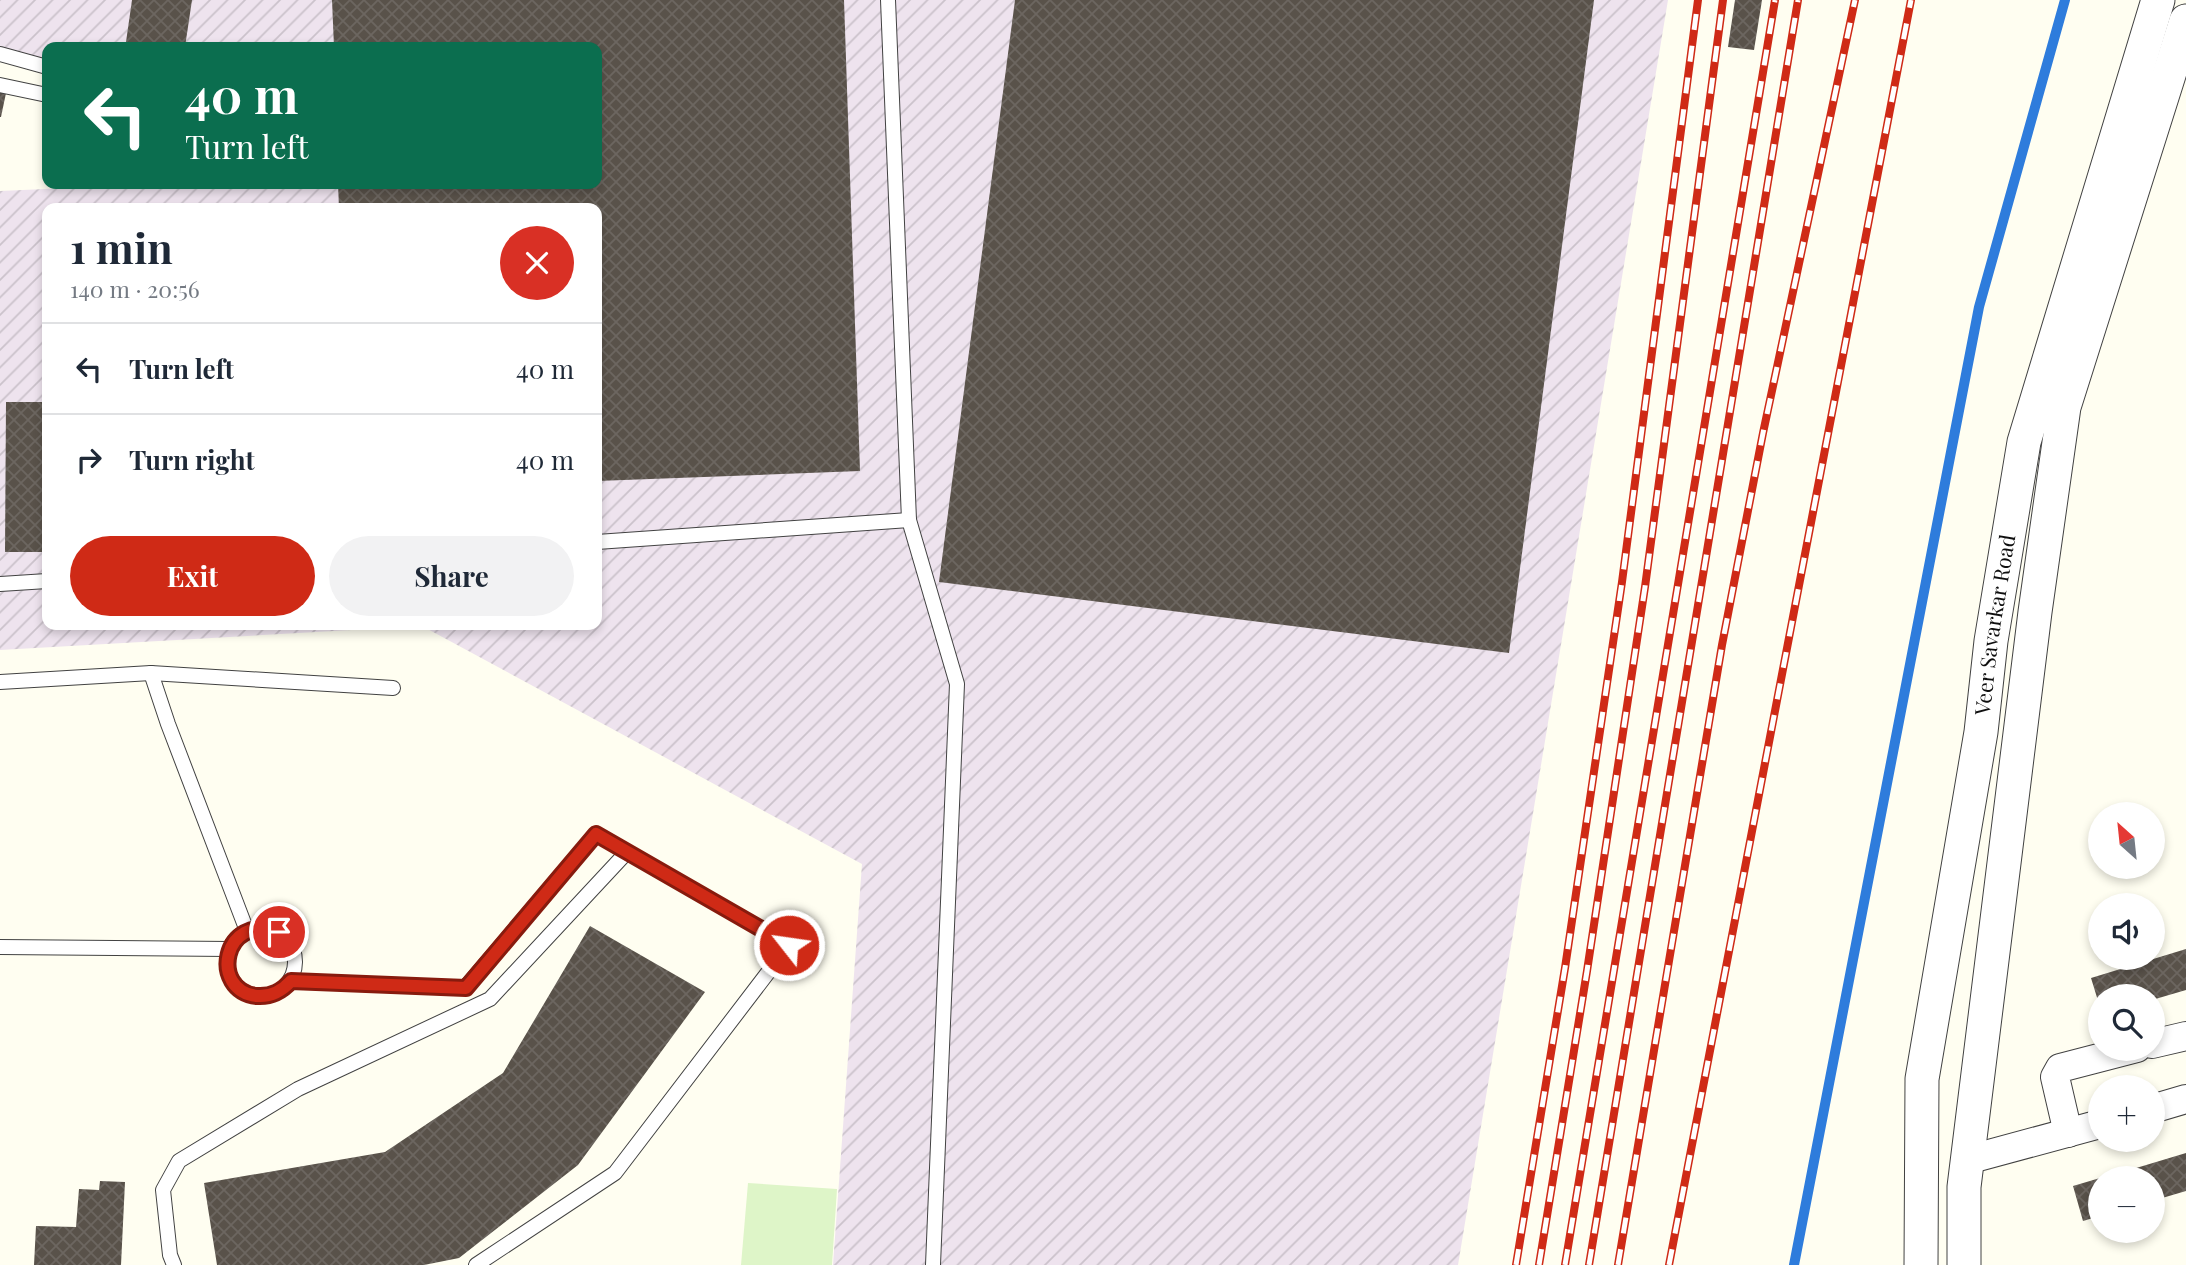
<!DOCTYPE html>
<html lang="en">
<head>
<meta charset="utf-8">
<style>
  body { margin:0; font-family:"Playfair Display",serif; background:#f2f2f3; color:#1f2937; height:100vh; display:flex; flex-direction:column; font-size:26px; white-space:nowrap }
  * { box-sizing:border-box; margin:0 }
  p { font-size:23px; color:#747a83 }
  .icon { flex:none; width:38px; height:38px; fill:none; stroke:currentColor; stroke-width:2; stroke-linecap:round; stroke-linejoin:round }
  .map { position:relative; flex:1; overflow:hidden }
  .panel { position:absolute; left:42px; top:203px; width:560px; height:427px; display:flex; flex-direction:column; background:#fff; border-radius:14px; box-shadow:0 4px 10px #0003 }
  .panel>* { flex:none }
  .hud { position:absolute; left:42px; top:42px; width:560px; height:147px; border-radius:14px; box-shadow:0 4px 10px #0003; background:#0b6e4f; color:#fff; overflow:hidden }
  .needle { width:46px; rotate:333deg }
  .tools { position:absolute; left:2088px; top:802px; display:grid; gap:14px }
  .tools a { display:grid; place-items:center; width:77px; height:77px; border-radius:50%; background:#fff; box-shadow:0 4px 10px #0003; font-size:35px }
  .pin { position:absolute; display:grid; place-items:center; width:60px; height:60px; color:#fff; margin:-30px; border:4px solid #fff; border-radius:50%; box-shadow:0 2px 7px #0007 }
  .me { position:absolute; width:77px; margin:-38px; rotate:300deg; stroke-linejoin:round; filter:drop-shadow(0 0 5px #0008) }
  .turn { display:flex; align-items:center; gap:24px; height:147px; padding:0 28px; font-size:32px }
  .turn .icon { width:91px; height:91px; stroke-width:2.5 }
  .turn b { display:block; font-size:49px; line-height:60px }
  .round { display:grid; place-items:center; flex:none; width:74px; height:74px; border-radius:37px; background:#f2f2f3 }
  .headline { display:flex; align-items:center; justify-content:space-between; height:119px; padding:0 28px }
  h1 { font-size:42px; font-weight:700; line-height:52px }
  .cta { display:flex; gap:14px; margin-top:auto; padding:14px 28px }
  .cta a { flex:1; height:80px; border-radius:42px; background:#cf2a16; color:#fff; font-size:28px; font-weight:700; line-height:80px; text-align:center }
  .cta a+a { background:#f2f2f3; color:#1f2937 }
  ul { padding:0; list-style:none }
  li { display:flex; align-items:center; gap:21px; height:91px; padding:0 28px; border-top:2px solid #e0e1e3 }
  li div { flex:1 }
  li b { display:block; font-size:26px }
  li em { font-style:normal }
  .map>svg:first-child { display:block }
</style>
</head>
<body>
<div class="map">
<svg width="2186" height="1265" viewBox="0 0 2186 1265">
  <defs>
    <pattern id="industrial-furrows" width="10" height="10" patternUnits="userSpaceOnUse" patternTransform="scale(1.75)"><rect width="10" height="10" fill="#eee3ee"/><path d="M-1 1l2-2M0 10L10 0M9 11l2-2" fill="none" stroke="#cbc2cb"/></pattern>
    <pattern id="building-cross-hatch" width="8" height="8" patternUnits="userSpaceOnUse" patternTransform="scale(1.75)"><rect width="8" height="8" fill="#59524a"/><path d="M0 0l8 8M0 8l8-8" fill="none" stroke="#6c6660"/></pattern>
  </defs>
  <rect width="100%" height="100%" fill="#fffef1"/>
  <path fill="url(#industrial-furrows)" fill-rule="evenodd" d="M0,0h1668l-210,1265h-625l29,-401 -440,-238 -422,24v-459l157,-7h440v-137h-550v25l-47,-12zM47,208h550v417h-550z"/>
  <path fill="#def5c8" d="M748,1183l89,6 -5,76h-91z"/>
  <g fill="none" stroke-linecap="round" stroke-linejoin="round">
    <path stroke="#2e7cdc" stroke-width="10" d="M1794,1265l185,-958 86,-307"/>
  </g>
  <g fill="url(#building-cross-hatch)">
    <path d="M132,0h60l-7,47 -59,-5z"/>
    <path d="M332,0h512l16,471 -263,10v-273h-258l-1,-24h259v-137h-263z"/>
    <path d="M1015,0h579l-85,653 -570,-71z"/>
    <path d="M1735,0h27l-8,50 -26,-3z"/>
    <path d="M0,92l6,1 -5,24h-1z"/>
    <path d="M6,402h41v150h-42z"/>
    <path d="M590,926l115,66 -127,173 -119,93 -35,7h-207l-13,-82 181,-31 118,-79z"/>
    <path d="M2186,949v41l-34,10v-4h-52l-1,8 -8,-26z"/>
    <path d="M2186,1153v38l-34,10v-23h-49z"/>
    <path d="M2100,1178v38l-17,5 -10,-35z"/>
    <path d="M100,1181l25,1 -4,83h-87l2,-39 40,1 3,-38 20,1z"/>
  </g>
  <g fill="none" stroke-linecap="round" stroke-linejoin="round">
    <defs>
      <g id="service">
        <path d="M888,0l21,520 48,164 -24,581"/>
        <path d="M0,54l47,13"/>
        <path d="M0,85l47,10"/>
        <path d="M597,542l312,-22"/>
        <path d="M0,584l47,-3"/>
        <path d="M151,673l17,51 79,207"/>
        <path d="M0,682l151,-9 242,15"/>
        <circle cx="261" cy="962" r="34"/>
        <path d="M0,947l230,2"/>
        <path d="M291,981l174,7 131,-154 193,111 -174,228 -139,92"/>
        <path d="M174,1265l-4,-10 -7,-65 16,-29 119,-72 192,-90 137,-147"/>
      </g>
      <g id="minor">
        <path d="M2152,1044l34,-8"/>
        <path d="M2152,1109l34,-10"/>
        <path d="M2068,1133l-13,-56 5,-9 77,-20"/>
        <path d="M1967,1160l133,-36"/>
      </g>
      <g id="tertiary">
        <path id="s1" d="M1921,1265l1,-186 59,-347 10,-91 33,-199 134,-442"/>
        <path d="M1964,1265v-78l71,-575 29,-205 122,-386"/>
      </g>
    </defs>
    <use href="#service" stroke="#424242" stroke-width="16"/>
    <use href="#minor" stroke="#424242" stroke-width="30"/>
    <use href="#tertiary" stroke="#424242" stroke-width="35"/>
    <use href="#service" stroke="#fff" stroke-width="14"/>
    <use href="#minor" stroke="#fff" stroke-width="28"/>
    <use href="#tertiary" stroke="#fff" stroke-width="33"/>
    <defs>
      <g id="rail">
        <path d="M1516,1265l49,-297 57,-386 76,-582"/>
        <path d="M1539,1265l48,-294 58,-384 78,-587"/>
        <path d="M1565,1265l210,-1265"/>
        <path d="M1589,1265l209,-1265"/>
        <path d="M1618,1265l104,-620 41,-212 92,-433"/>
        <path d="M1669,1265l242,-1265"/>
      </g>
    </defs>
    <use href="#rail" stroke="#cf2a16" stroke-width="8"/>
    <use href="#rail" stroke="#fff" stroke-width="5" stroke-dasharray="16" stroke-linecap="butt"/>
  </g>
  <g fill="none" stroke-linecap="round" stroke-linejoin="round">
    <defs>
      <path id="route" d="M279,932c-57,-20 -70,59 -22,64 15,1 25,-5 34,-15l175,7 130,-154 193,111"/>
    </defs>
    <use href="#route" stroke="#871b0e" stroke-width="18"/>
    <use href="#route" stroke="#cf2a16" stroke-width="12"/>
  </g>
  <g text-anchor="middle" stroke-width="7" stroke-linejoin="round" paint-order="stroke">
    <g font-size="21" fill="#0f0f0f" stroke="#fff">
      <text dy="7" stroke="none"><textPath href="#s1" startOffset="646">Veer Savarkar Road</textPath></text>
    </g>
  </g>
</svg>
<div class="tools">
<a><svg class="needle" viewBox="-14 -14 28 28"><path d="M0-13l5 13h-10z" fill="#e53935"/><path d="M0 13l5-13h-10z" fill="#747a83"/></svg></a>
<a><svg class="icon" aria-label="sound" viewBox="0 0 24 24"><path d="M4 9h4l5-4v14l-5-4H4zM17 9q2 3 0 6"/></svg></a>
<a><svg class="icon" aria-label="search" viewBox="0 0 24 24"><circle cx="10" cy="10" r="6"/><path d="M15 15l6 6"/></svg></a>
<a>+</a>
<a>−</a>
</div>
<div class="pin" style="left:279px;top:932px;background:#d93025"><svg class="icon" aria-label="arrive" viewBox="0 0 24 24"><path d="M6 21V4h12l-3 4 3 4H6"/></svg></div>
<svg class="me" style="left:789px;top:945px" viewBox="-20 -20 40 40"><circle r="17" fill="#cf2a16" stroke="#fff" stroke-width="3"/><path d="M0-11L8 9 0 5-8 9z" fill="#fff"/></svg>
<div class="hud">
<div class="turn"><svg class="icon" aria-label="left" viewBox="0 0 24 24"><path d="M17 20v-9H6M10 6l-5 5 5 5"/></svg><div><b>40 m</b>Turn left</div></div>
</div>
<section class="panel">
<div class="headline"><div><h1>1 min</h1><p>140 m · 20:56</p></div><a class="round" style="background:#d93025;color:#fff"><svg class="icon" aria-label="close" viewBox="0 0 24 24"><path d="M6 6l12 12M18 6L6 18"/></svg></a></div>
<ul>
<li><svg class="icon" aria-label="left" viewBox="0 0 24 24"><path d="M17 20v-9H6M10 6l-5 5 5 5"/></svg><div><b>Turn left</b></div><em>40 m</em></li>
<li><svg class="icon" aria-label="right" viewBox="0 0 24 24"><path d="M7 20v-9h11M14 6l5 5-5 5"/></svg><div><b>Turn right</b></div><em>40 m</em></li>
</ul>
<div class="cta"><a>Exit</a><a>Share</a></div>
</section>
</div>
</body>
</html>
